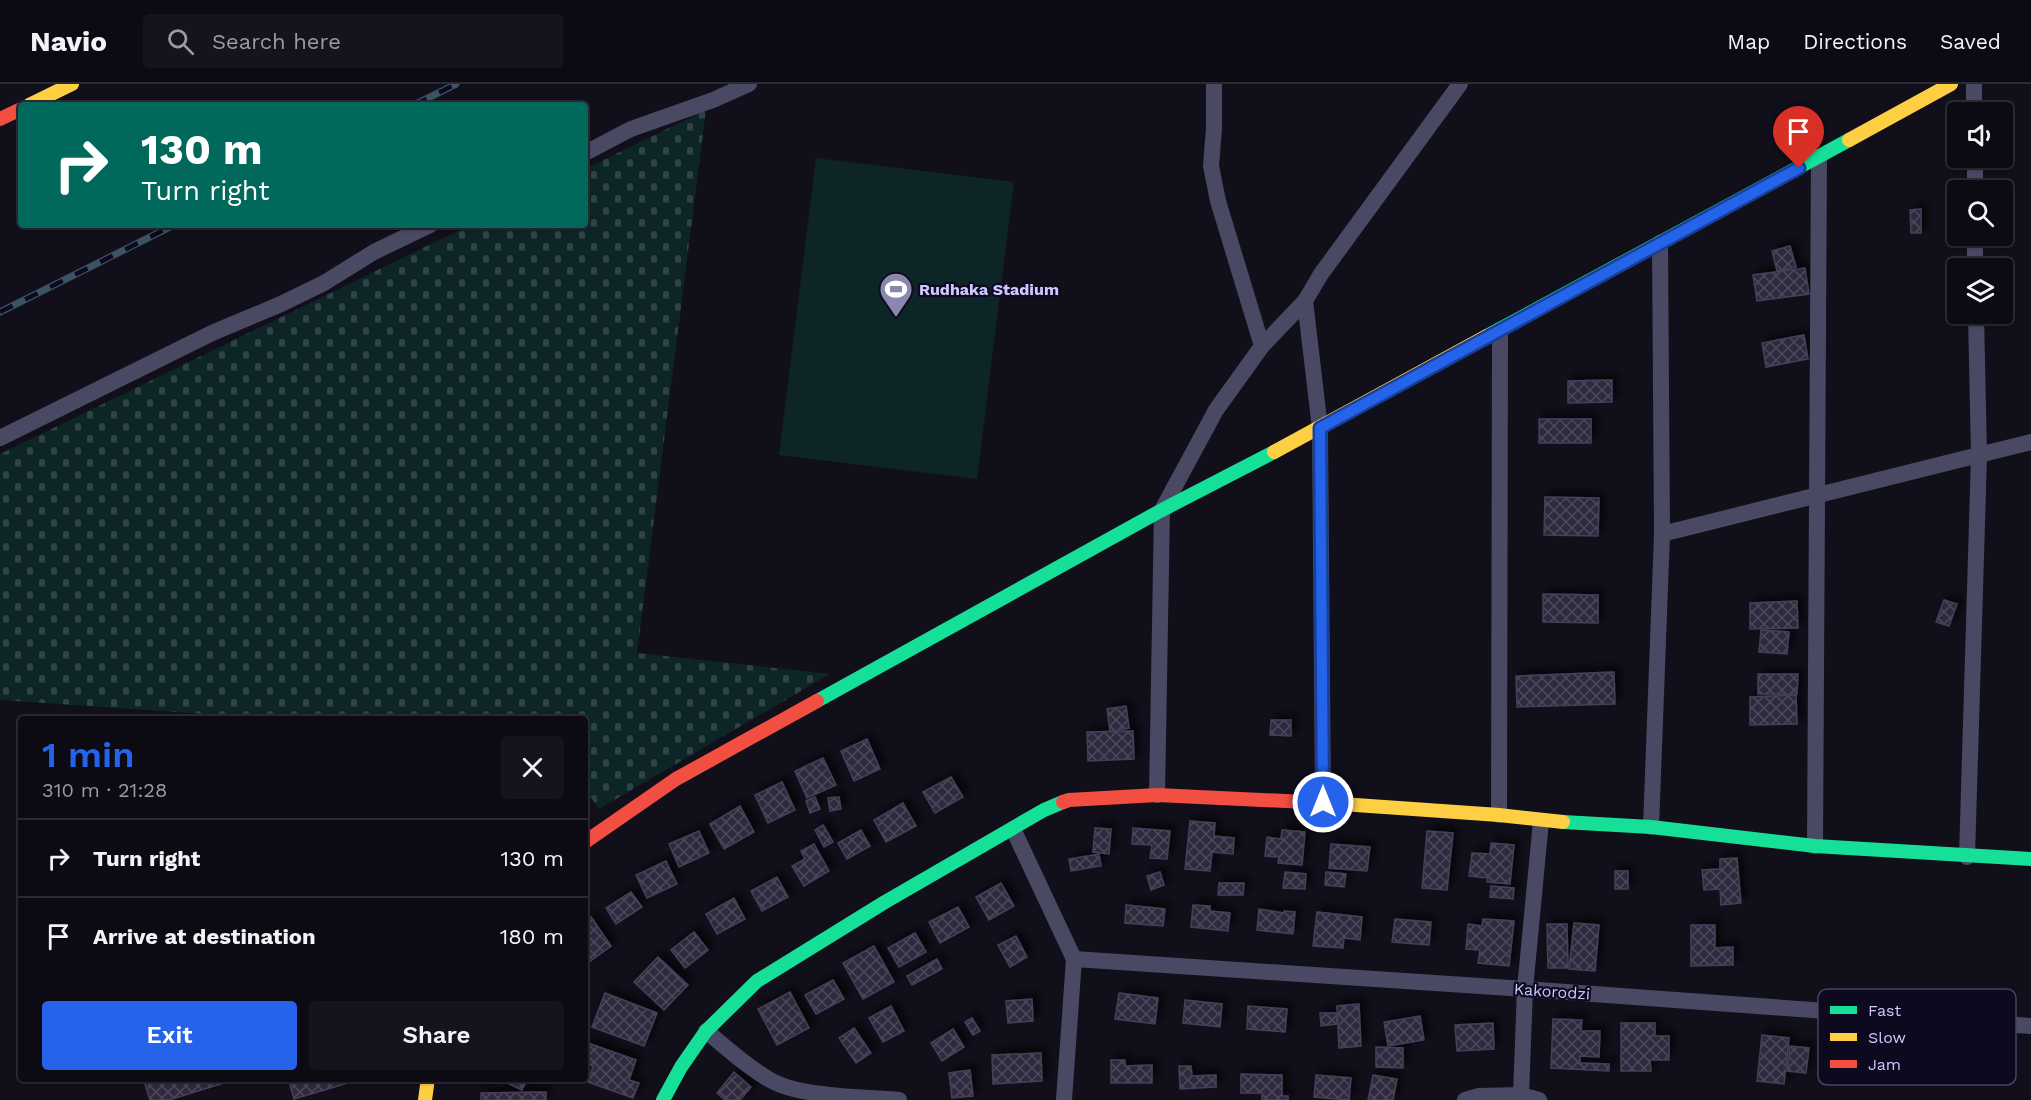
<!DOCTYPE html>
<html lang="en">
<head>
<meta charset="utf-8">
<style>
  body { margin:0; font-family:"Work Sans",sans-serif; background:#15141d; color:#f1f3f6; height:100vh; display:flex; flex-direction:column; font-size:22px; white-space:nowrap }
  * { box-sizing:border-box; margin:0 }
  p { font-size:20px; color:#9a9ba0 }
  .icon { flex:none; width:33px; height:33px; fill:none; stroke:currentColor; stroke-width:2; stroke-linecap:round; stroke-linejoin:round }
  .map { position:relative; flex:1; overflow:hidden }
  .panel { position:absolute; left:18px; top:632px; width:570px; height:366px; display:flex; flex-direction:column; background:#0c0b14; border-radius:6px; box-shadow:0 2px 4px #0004,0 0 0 2px #2c2b34 }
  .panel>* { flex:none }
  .hud { position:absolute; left:18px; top:18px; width:570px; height:126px; border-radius:6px; box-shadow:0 2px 4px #0004,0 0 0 2px #2c2b34; background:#00695c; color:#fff; overflow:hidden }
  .tools { position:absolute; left:1947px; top:18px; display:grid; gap:12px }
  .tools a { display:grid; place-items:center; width:66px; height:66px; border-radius:6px; background:#0c0b14; box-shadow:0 2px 4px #0004,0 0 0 2px #2c2b34; font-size:30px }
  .pin { position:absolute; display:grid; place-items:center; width:51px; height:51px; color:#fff; margin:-62px -26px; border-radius:50% 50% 50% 0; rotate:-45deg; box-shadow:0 0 6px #0007 }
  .pin .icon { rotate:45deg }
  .me { position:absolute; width:66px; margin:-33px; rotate:0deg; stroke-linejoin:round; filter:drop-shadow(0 0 4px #0008) }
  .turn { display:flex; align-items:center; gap:21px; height:126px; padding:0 24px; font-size:27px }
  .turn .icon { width:78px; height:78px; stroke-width:2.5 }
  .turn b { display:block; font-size:42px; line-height:51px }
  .round { display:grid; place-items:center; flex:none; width:63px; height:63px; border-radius:6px; background:#15141d }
  .summary { display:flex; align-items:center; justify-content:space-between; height:102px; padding:0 24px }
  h1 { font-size:36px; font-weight:600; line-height:45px; color:#2563eb }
  .button { display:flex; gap:12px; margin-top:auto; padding:12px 24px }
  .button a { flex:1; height:69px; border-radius:6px; background:#2563eb; color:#fff; font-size:24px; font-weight:600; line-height:69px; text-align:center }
  .button a+a { background:#15141d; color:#f1f3f6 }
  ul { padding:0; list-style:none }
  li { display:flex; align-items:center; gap:18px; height:78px; padding:0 24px; border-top:2px solid #2c2b34 }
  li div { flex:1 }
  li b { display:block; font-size:22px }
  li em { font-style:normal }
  header { display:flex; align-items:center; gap:36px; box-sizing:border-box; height:84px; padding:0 30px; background:#0c0b14; border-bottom:2px solid #2c2b34 }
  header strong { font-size:28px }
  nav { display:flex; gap:33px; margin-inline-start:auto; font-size:21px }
  .search { width:420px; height:54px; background:#15141d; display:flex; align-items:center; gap:15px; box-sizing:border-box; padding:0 21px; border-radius:6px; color:#9a9ba0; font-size:22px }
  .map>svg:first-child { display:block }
</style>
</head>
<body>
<header>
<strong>Navio</strong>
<div class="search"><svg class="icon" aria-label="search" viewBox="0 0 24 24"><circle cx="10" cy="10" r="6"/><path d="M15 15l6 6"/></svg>Search here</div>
<nav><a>Map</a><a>Directions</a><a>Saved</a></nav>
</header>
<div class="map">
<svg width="2031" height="1016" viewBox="0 0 2031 1016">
  <defs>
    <pattern id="cemetery-stones" width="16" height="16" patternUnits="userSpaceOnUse" patternTransform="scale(1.5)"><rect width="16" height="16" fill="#0d2526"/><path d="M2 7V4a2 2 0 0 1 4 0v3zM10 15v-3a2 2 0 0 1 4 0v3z" fill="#2f4347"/></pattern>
    <pattern id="building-cross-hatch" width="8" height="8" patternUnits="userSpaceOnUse" patternTransform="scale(1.5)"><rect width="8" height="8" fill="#2e2b3e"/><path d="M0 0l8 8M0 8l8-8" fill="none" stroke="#4b485b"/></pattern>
    <filter id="shadow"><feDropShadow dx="5.5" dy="-5.5" stdDeviation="3" flood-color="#0009"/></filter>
  </defs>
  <rect width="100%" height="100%" fill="#100f1a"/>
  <path fill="url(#cemetery-stones)" d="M706,26l-69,543 193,21 -231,135 -14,-20v-71h-322l-263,-18v-246l470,-229h115v-56z"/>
  <path fill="#0d2526" d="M816,74l198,24 -37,297 -198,-24z"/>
  <g fill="url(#building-cross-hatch)" stroke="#444059" stroke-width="1.5" filter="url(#shadow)">
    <path d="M1921,125v24h-10l-1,-23z"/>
    <path d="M1790,162l6,21 -19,4 -5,-20z"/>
    <path d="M1805,184l4,26 -52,7 -4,-26z"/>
    <path d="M1804,251l4,24 -42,8 -4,-24z"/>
    <path d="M1612,296v22l-44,1v-22z"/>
    <rect x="1539" y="335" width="52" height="24"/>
    <path d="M1545,413l54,1 -1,38 -54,-1z"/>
    <path d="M1543,510l55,1v28l-55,-1z"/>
    <path d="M1944,516l13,4 -8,22 -13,-4z"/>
    <path d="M1797,517l1,27 -48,1v-26z"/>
    <path d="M1761,546l28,2 -2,22 -28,-2z"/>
    <path d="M1614,588l1,32 -98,3 -1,-31z"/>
    <path d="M1758,590h40l-1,20h-39z"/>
    <path d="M1796,611l1,29 -47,1v-28z"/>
    <path d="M1126,622l3,22 -19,3 -3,-22z"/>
    <path d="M1271,636h20v16l-21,-1z"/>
    <path d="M1133,647l1,28 -46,2 -1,-29z"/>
    <path d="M867,655l13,30 -26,12 -13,-30z"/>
    <path d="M823,674l13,27 -29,13 -12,-27z"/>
    <path d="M951,693l12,20 -28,16 -12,-21z"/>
    <path d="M782,698l13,28 -27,13 -13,-28z"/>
    <path d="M815,713l5,12 -10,4 -4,-12z"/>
    <path d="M839,713l2,12 -11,2 -2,-13z"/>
    <path d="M903,719l13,23 -30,16 -12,-22z"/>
    <path d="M740,722l14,26 -30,17 -14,-25z"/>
    <path d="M1190,737l25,2 -1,13 20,2 -1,16 -21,-2 -2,19 -25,-2z"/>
    <path d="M823,741l10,17 -9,5 -9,-17z"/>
    <path d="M1095,744l16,1 -2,25 -16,-2z"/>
    <path d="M1133,744l37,3 -3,28 -17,-1 2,-13 -20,-1z"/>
    <path d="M861,746l9,16 -23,13 -9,-16z"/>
    <path d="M1282,746l23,2 -3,33 -24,-2 1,-6 -14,-1 2,-19 14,2z"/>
    <path d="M699,747l10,22 -30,14 -10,-23z"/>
    <path d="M1427,747l26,2 -6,57 -25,-2z"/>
    <path d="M1491,759l23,2 -4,39 -23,-2 1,-4 -19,-2 3,-23 18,1z"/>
    <path d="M814,760l15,27 -25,15 -12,-20 13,-7 -4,-8z"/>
    <path d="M1331,760l39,3 -3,24 -38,-3z"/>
    <path d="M1099,770l2,12 -30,5 -2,-12z"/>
    <path d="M1737,774l4,45 -20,2 -1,-16 -16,1 -2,-20 18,-1v-10z"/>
    <path d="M666,777l11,23 -30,14 -11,-23z"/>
    <rect x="1615" y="787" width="13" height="18"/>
    <path d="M1160,788l4,13 -13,5 -4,-14z"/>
    <path d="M1285,788l21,2 -1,15 -22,-1z"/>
    <path d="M1326,788l20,2 -2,13 -19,-2z"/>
    <path d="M777,793l11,20 -26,14 -11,-20z"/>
    <path d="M1001,799l13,23 -25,14 -13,-23z"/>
    <path d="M1219,799h25l-1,12h-25z"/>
    <path d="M1491,802l23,2 -1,11 -23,-2z"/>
    <path d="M631,808l11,15 -26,17 -10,-16z"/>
    <path d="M734,814l11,21 -28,15 -11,-20z"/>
    <path d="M1126,821l39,4 -2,17 -38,-3z"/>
    <path d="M1193,821l17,1v5l20,2 -2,18 -37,-4z"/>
    <path d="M958,823l11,20 -29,16 -11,-21z"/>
    <path d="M1259,825l25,4v-2l11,1 -2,22 -36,-4z"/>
    <path d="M1317,828l45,5 -2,23 -16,-2 -1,10 -30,-2z"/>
    <path d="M591,833l20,29 -26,19v-43z"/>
    <path d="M1395,835l36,3 -2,23 -37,-3z"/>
    <path d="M1483,835l31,2 -5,45 -31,-3 2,-13 -14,-1 2,-25 14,2z"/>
    <path d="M1574,839l25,2 -4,46 -26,-2z"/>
    <path d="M1547,840h20l1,44h-20z"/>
    <path d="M1691,841h24v23l18,-1v18l-42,1z"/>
    <path d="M694,848l14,18 -23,18 -14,-18z"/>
    <path d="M915,849l11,19 -27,15 -11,-19z"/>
    <path d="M1016,852l11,21 -17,10 -12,-22z"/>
    <path d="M874,862l20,36 -31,17 -20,-36z"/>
    <path d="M658,873l30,28 -24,25 -30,-28z"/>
    <path d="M937,875l5,10 -30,16 -5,-9z"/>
    <path d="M833,896l11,19 -28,15 -11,-19z"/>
    <path d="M790,908l19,36 -32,17 -19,-36z"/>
    <path d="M605,909l52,20 -13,33 -52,-19z"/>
    <path d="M1119,909l39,5 -3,26 -40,-5z"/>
    <path d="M1032,915l1,22 -25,2 -2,-22z"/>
    <path d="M1185,916l37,4 -2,23 -37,-4z"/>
    <path d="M1359,920l2,42 -22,2 -2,-42z"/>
    <path d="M891,922l13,25 -21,11 -14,-24z"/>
    <path d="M1248,922l39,3 -2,23 -38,-3z"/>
    <path d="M1320,929h16l1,11 -16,2z"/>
    <path d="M1420,932l4,24 -36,6 -4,-24z"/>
    <path d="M972,934l8,13 -7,4 -8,-13z"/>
    <path d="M1553,935l29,1 -1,11h19l-1,26 -19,-1v7l29,1v7l-58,-3z"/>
    <path d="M1493,939l1,26 -37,2 -2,-26z"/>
    <path d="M1621,939h34v13h14v24h-19l1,11h-30z"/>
    <path d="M854,944l17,25 -15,10 -17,-25z"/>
    <path d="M953,945l11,18 -22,14 -11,-18z"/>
    <path d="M1762,951l27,3 -5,46 -27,-3z"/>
    <path d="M585,958l51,18 -7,20 10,3 -6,15 -45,-16 5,-16 -8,-3z"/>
    <path d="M1790,962l19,2 -3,25 -19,-2z"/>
    <path d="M1376,963l27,1v20l-27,-1z"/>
    <path d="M1041,969l1,28 -49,3 -1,-29z"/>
    <path d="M1111,976h14v6l27,-1v18h-41z"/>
    <path d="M1179,982h12l1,10 24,-1v12l-36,2z"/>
    <path d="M970,986l3,26 -21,2 -3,-25z"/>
    <path d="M734,988l17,15 -11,13h-15l-8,-7z"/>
    <path d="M1241,990l41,1v21h6v4h-26v-7h-21z"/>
    <path d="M1316,991l35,3 -2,22 -35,-3z"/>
    <path d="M1373,991l24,4 -4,21h-25z"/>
    <path d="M143,994h97l-71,22h-19z"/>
    <path d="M288,994h59l1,5 -54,16z"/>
    <path d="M502,994h26l-6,12 -21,-10z"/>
    <path d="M546,1008v8h-65v-7z"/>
  </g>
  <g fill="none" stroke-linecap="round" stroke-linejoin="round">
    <g stroke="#4a4964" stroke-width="16">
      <path d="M1214,0v44l-3,38 7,35 44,145"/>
      <path d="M1974,0v28"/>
      <path d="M585,69l46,-24 82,-29 36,-16"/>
      <path d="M1975,74v32"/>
      <path d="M1975,152v32"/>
      <path d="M0,354l212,-105 69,-29 43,-21 50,-31 56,-27"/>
      <path d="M1662,450l369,-92"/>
      <path d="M1157,711l5,-285 54,-100 46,-64 43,-45"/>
      <path d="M1323,718l-3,-374 -15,-127 16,-27 139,-190"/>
      <path d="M1499,731l1,-485"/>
      <path d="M1651,743l11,-293 -2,-291"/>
      <path d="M1013,745l61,130 -10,141"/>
      <path d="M1815,762l4,-689"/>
      <path d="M1967,773l12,-401 -3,-142"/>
      <path d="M1074,875l451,30 506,37"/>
      <path d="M706,947c21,17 42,37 66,50 29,16 93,16 127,19"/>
      <path d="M1465,1016l14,-4 42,-1"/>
      <path d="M1539,1016l-18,-5 4,-106 16,-168"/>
    </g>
    <g stroke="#16e098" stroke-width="14">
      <path d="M1487,252l362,-196"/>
      <path d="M817,617l345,-191 112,-58"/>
      <path d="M1563,738l88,5 164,19 216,13"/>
      <path d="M663,1016l18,-33 25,-36 51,-50 128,-79 159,-92 19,-8"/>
    </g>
    <g stroke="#ffcf43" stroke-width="14">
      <path d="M29,21l43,-21"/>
      <path d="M1849,56l102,-56"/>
      <path d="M1274,368l213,-116"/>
      <path d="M1327,719l172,12 64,7"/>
      <path d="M425,1016l3,-22"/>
    </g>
    <g stroke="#f24e42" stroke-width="14">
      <path d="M0,35l21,-10"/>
      <path d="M1063,718l6,-2 88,-5 170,8"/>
      <path d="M585,758l91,-63 141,-78"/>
    </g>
    <defs>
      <g id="rail">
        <path d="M414,21l42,-21"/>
        <path d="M0,228l174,-87"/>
      </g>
    </defs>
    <use href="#rail" stroke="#3c5265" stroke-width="7"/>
    <use href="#rail" stroke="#0d0a1f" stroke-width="4.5" stroke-dasharray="14" stroke-linecap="butt"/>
  </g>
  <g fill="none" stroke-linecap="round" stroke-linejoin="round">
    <defs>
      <path id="route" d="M1323,718l-3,-374 479,-260"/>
    </defs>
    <use href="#route" stroke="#184099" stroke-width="15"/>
    <use href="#route" stroke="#2563eb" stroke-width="10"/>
  </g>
  <defs>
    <symbol id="stadium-pin" viewBox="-11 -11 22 30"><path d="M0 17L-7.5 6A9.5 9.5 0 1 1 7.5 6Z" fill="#8c87af" stroke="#0d0a1f"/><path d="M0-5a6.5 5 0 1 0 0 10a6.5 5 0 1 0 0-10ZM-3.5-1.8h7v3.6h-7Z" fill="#fff"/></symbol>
  </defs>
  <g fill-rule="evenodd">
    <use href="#stadium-pin" x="877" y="186" width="38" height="52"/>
  </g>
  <g text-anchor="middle" stroke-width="4.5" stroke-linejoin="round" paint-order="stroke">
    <g font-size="16" font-weight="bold" fill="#cec8ff" stroke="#0d0a1f" text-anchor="start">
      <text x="919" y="211">Rudhaka Stadium</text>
    </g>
    <g font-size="16" fill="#cec8ff" stroke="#0d0a1f">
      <text transform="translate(1552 907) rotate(4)" y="6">Kakorodzi</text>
    </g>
  </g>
  <rect x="1818" y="905" width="198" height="96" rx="9" fill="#0d0a1f" stroke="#474362" stroke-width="1.5"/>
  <rect x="1830" y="922" width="27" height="8" fill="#16e098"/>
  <rect x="1830" y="949" width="27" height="8" fill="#ffcf43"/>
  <rect x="1830" y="976" width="27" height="8" fill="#f24e42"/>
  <g font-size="16" fill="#cec8ff">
    <text x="1868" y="932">Fast</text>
    <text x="1868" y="959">Slow</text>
    <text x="1868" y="986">Jam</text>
  </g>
</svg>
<div class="tools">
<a><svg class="icon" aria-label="sound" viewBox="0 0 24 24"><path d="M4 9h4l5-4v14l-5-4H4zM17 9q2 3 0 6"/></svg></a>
<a><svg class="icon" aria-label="search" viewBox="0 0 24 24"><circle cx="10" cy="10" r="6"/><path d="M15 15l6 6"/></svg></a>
<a><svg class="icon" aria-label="layers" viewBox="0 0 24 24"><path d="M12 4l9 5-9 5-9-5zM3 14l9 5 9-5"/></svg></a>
</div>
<div class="pin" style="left:1799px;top:84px;background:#d93025"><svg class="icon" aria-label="arrive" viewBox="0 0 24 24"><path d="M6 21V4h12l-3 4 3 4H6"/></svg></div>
<svg class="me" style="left:1323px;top:718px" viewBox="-20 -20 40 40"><circle r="17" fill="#2563eb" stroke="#fff" stroke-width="3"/><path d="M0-11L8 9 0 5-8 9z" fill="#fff"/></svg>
<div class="hud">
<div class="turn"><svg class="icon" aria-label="right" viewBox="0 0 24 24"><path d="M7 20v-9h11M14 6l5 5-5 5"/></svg><div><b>130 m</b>Turn right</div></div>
</div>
<section class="panel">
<div class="summary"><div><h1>1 min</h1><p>310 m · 21:28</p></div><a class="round"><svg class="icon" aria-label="close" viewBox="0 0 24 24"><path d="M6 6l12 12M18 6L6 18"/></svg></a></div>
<ul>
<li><svg class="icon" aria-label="right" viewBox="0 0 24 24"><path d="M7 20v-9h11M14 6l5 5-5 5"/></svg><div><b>Turn right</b></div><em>130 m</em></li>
<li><svg class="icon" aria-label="arrive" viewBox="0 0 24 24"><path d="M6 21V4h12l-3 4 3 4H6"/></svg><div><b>Arrive at destination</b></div><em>180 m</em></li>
</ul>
<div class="button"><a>Exit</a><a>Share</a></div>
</section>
</div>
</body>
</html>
